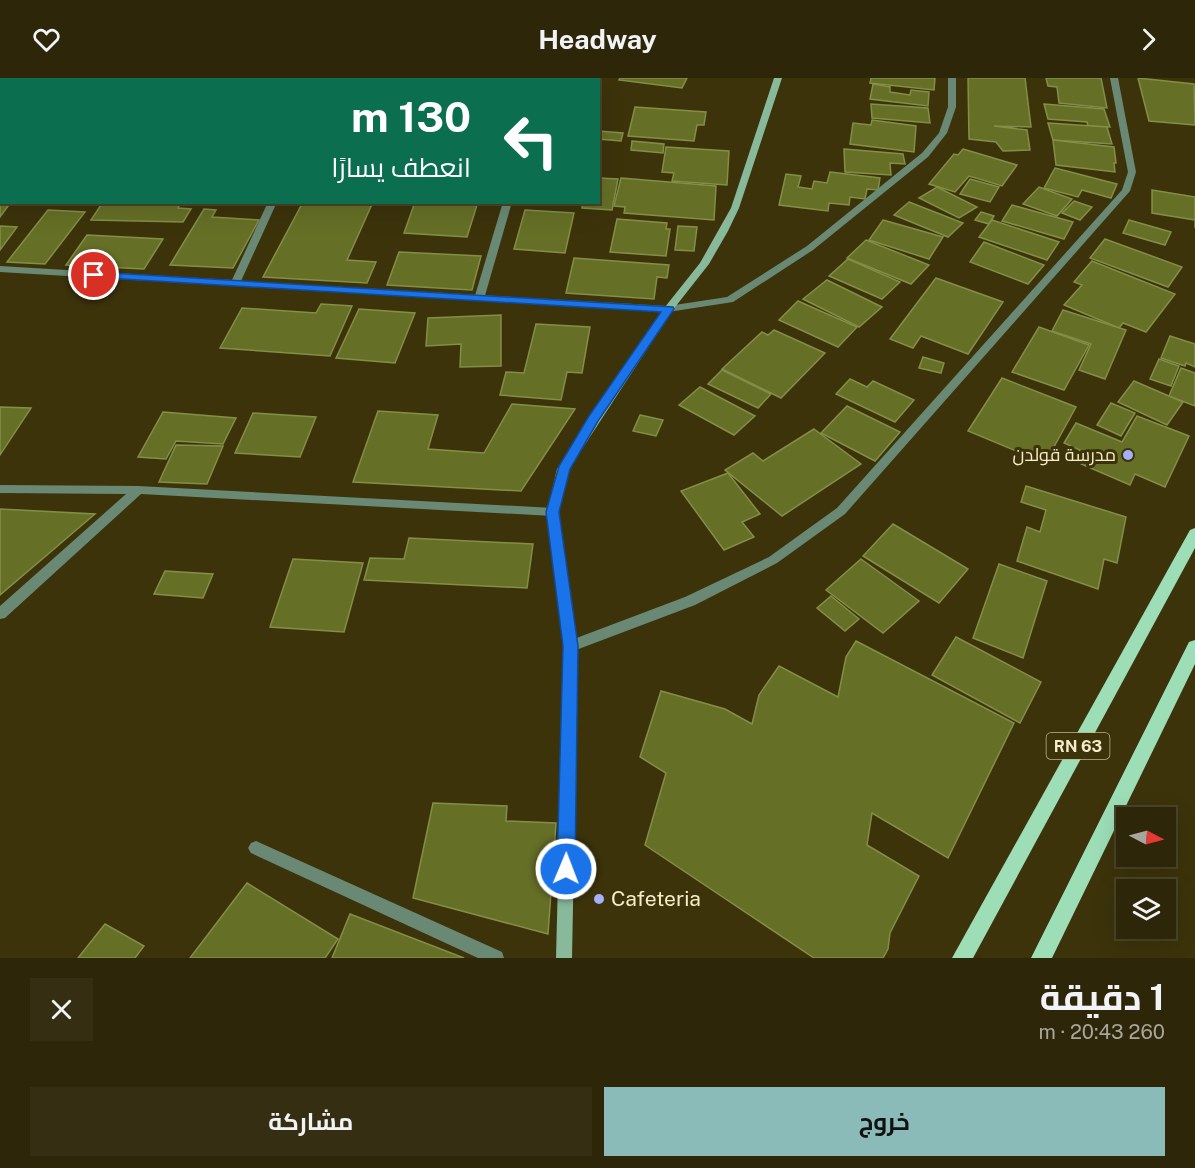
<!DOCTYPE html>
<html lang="ar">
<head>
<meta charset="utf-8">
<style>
  body { margin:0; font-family:"Public Sans",Cairo,sans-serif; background:#352e12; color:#f1f3f6; direction:rtl; height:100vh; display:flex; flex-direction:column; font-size:22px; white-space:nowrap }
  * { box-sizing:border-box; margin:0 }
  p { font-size:20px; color:#a7a59c }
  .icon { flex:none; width:33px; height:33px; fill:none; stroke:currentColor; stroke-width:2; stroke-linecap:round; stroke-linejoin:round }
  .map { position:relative; height:880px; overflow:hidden; direction:ltr }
  .drawer { display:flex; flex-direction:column; background:#2d2608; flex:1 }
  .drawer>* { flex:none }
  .top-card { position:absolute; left:0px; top:0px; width:600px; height:126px; box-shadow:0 6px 24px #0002,0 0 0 2px #484329; direction:rtl; background:#0b6e4f; color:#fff; overflow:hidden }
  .needle { width:39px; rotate:96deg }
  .tools { position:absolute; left:1116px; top:729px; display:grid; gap:12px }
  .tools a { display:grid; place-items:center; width:60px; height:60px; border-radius:0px; background:#2d2608; box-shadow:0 6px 24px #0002,0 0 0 2px #484329; font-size:30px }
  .pin { position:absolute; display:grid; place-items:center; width:51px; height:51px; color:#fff; margin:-26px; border:3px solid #fff; border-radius:50%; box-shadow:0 2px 6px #0007 }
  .me { position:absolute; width:66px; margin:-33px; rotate:1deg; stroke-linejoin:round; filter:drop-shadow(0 0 4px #0008) }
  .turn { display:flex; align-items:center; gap:21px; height:126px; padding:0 30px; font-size:27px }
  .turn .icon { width:78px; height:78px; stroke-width:2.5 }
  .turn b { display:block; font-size:42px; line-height:51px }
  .round { display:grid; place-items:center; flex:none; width:63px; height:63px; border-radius:0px; background:#352e12 }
  .head { display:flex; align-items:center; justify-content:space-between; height:102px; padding:0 30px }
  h1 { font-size:36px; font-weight:700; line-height:45px }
  .button { display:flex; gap:12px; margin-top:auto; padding:12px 30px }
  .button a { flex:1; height:69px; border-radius:0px; background:#8bbbb9; color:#111; font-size:24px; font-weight:700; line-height:69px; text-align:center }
  .button a+a { background:#352e12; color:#f1f3f6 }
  header { display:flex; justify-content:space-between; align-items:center; height:78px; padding:0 30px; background:#2d2608; font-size:27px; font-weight:700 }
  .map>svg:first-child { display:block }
</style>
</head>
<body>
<header><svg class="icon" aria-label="forward" viewBox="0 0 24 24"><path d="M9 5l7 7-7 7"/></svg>Headway<svg class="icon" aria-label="heart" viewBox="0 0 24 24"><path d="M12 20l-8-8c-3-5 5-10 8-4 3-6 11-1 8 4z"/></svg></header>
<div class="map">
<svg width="1195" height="880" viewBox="0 0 1195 880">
  <rect width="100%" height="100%" fill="#3c330b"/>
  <g fill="#656f26" stroke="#838e47" stroke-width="1.5">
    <path d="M65,0h58l-59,2z"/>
    <path d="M620,0h67l-5,10 -63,-8z"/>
    <path d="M871,0h64l-1,12 -64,-7z"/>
    <path d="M968,0h57l6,49 -37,-1 33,4 3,20 -27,1 -7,-9 -27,-3z"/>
    <path d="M1046,0h55l6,30 -48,-5 -2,-16 -9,-1z"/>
    <path d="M1138,0l56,6 1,41 -46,-4z"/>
    <path d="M873,6l17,3v5l20,3 1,-5 18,2 -1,14 -58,-7z"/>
    <path d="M871,26l57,4 2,15 -58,-5z"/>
    <path d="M1044,26l60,5 6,18 -22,-1 -1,-4 -39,-3z"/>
    <path d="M635,29l71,5 -2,13h-7l-3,16 -66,-5z"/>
    <path d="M872,42l44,6 -2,26 -64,-8 3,-21 18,2z"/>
    <path d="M1048,45l59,4 5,17 -59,-4z"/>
    <path d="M598,53l25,2 -2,8 -23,-2z"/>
    <path d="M1053,62l61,7 2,16h-2l1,9 -59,-7z"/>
    <path d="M632,63l32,3 -1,9 -32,-3z"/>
    <path d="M0,64l2,60h9l-11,15z"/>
    <path d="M666,69l63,4 -2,34 -55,-4 2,-8 -12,-1z"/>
    <path d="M844,71l59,5 2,10 -15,-1 1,12 -46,-3z"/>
    <path d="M963,71l54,16 -15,21 -33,-10 -14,16 -26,-8 25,-30 4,1z"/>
    <path d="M1055,90l62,16 -6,14 -29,-8 -4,7 -34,-9z"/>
    <path d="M830,94l50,6 -2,12 -11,-1 -2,10 -15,-2 -1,8 -20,-2 -1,8 -49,-6 7,-31 15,2 -3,11 14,2 2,-8 13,2z"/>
    <path d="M598,100l20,1 -6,31 -30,-2 1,-6h15z"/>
    <path d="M621,100l95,8 -2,34 -90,-7 1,-6 -11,-1z"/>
    <path d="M970,101l29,8 -9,15 -30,-8z"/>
    <path d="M937,109l40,20 -18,11 -40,-20z"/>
    <path d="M1039,109l33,12 -15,17 -34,-12z"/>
    <path d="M1152,112l43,7v31v-8l-43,-7z"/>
    <path d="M1074,123l18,6 -12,13 -18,-7z"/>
    <path d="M103,124h78l-3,6 13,1 -8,13 -92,-2z"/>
    <path d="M303,124h70l-26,58 29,2 -9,21 -104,-6z"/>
    <path d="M415,124l62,3 -10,32 -63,-4z"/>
    <path d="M909,124l54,21 -15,14 -54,-22z"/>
    <path d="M1012,127l61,17 -9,17 -62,-18z"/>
    <path d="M204,131l12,1 -4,7 47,3 -26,48 -63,-3z"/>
    <path d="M48,132l37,2 -40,52 -38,-2z"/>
    <path d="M525,132l49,3 -9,40 -51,-4z"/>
    <path d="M981,134l13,4 -5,8 -14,-4z"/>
    <path d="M617,141l50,4 -1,6h4l-4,27 -56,-4z"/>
    <path d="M883,142l60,17 -14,22 -60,-19z"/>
    <path d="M992,142l67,22 -12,18 -68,-23z"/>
    <path d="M1129,142l42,12 -6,13 -42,-12z"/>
    <path d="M0,148l17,1 -17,23z"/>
    <path d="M678,148l19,1 -3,24 -19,-1z"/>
    <path d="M87,157l76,4 -19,30 -78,-4z"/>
    <path d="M1105,161l77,28 -14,20 -78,-29z"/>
    <path d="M866,162l63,25 -18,19 -64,-26z"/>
    <path d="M984,164l60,23 -16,19 -58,-22z"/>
    <path d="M399,174l82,4 -9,34 -85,-5z"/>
    <path d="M574,180l95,7 -2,13 -10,-1 -3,22 -88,-6z"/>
    <path d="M848,181l52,23 -18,17 -53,-23z"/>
    <path d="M1092,183l83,33 -29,38 -23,-9 -4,5 -55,-23 18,-20 -8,-3z"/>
    <path d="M936,200l67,24 -35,52 -47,-18 -8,12 -23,-9z"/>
    <path d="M827,202l55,27 -23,20 -56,-28z"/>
    <path d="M798,223l59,26 -19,20 -59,-27z"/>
    <path d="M321,226l31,2 -22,50 -110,-8 22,-40 74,5z"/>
    <path d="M359,231l56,4 -20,50 -59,-5z"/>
    <path d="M1063,232l63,20 -21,49 -26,-9 12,-26 -39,-13z"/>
    <path d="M501,237v51l-41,1 1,-23 -35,2 2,-28z"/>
    <path d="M536,246l54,3 -8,46 -15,-1 -6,28 -61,-5 6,-23 18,1z"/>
    <path d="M1039,249l50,18 -25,45 -52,-18z"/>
    <path d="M774,252l51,23 -44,45 -59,-29 40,-37 6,3z"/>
    <path d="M1170,258l25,8v23l-9,-4 -1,3 -24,-8z"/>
    <path d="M923,279l21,6 -3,10 -22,-5z"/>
    <path d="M1159,281l20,7 -8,20 -21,-7z"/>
    <path d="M1181,290l14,5v33l-26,-10z"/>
    <path d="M722,292l49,24 -13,14 -50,-24z"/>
    <path d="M1002,300l74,29 -31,56 -77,-32z"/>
    <path d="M850,301l17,8 6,-6 41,19 -19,22 -59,-28z"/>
    <path d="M1134,303l49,21 -16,23 -49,-23z"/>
    <path d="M700,309l55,29 -21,19 -55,-30z"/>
    <path d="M1111,325l24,10 -14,23 -24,-11z"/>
    <path d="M512,326l63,5 -54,82 -168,-9 25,-71 60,4 -10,34 56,4z"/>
    <path d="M847,328l53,26 -25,29 -54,-28z"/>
    <path d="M0,329l31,1 -31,47z"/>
    <path d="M163,334l73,6 -13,26 -47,-3 -10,18 -28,-2z"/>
    <path d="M253,335l63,4 -16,40 -65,-4z"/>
    <path d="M640,337l23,5 -7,16 -23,-5z"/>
    <path d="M1137,338l52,20 -24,51 -30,-13 -5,11 -56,-24 6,-11 -16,-7 12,-20 46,19z"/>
    <path d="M814,351l47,35 -79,52 -57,-46 28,-17 10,8z"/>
    <path d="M176,367l47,1 -16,38 -48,-2z"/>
    <path d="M728,395l32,41 -18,8 12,15 -30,13 -43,-59z"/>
    <path d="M1026,408l100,31 -9,46 -13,-4 -6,30 -81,-28 10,-34 13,5 6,-22 -25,-8z"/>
    <path d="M0,431l95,5 -95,81z"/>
    <path d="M893,446l75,45 -29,34 -76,-47z"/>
    <path d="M409,460l124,6 -6,44 -163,-8 6,-22 34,1z"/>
    <path d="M293,481l70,4 -19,69 -74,-5z"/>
    <path d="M861,481l58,42 -36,32 -57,-43z"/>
    <path d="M999,486l48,17 -24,77 -50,-20z"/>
    <path d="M165,493l48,3 -10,24 -49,-4z"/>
    <path d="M831,518l28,23 -14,12 -28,-23z"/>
    <path d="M956,559l85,45 -21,41 -88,-48z"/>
    <path d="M856,563l158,82 -66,135 -76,-45 -5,32 52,31 -29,57 -2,16 -5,9h-69l-169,-113 21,-72 -26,-16 21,-66 64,18 27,15 7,-29 20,-29 59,31 8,-40z"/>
    <path d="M433,725l74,3 -1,15 50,2 -8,111 -135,-36z"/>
    <path d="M247,805l91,56 -13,19h-135z"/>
    <path d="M350,836l114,44h-132z"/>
    <path d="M105,846l39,22 -9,12h-57z"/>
  </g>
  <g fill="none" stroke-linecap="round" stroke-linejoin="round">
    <g fill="#6a8975" fill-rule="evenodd">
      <path d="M552,0h6l1,2h-8z"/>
      <path d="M503,124h9l-28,97 -2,2h-6l-2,-2z"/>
      <path d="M256,763l246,111 2,6h-26l-227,-105 -3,-5 3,-5z"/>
    </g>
    <g fill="#6a8975" fill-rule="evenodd">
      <path d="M948,0h8v29l-9,26 -19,24 -115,93 -80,52 -65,10 -668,-40v-6l232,14 36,-78h9l-36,79 427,25 59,-9 80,-51 115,-93 17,-20 9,-26z"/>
      <path d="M1110,0h8l18,94 -6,19 -285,323 -68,49 -82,42 -119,45 -5,2 -5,-2 -2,-4 2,-4 119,-45 84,-40 68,-49 285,-318 6,-18z"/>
      <path d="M0,407l138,1 415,22 6,4 -6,4 -412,-22 -136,124 -5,1v-13l126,-112 -126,-1z"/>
    </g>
    <path fill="#87b99a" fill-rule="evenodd" d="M774,0h8l-43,130 -11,23 -19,33 -37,47 -103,158 -10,43 19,134 -6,312h-16l8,-312 -17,-134 10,-43 33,-53 75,-109 35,-44 18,-32 13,-23z"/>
    <g fill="#9ddeb6" fill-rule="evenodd">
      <path d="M1195,450v20l-222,410h-21l238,-428z"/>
      <path d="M1195,562v24l-143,294h-21l158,-316z"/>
    </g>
  </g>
  <path fill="#1a73e8" stroke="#114b97" stroke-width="1.5" d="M94,194l579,35 1,2 -76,112 -28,48 -11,43 19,134 -3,223 -3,6 -6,2 -6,-2 -3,-6 6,-223 -17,-134 13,-46 30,-50 72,-104 -571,-35 -2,-2z"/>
  <g fill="#a5b1fc" stroke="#3c330b" stroke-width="2">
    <circle cx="1128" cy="377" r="6"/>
    <circle cx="599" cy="821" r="6"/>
  </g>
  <g text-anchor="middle" stroke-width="6" stroke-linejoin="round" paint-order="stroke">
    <rect fill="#3c330b" stroke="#beb590" stroke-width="1.5" x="1046.5" y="655" width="63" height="26" rx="4.5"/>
    <g font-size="16" font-weight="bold" fill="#f5edc9">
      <text x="1078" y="674">RN 63</text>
    </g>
    <g font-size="18" fill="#f5edc9" stroke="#3c330b" text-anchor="end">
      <text x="1116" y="383">مدرسة قولدن</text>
    </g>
    <g font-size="21" fill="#f5edc9" stroke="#3c330b" text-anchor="start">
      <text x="611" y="828">Cafeteria</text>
    </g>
  </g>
</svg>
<div class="tools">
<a><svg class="needle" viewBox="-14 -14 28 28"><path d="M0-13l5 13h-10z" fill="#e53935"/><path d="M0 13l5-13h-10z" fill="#a7a59c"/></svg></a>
<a><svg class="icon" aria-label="layers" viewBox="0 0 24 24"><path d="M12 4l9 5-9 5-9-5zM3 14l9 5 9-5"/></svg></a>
</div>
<div class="pin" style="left:94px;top:197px;background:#d93025"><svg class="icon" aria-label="arrive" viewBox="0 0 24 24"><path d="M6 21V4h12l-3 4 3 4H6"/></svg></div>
<svg class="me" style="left:566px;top:791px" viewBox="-20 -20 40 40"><circle r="17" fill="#1a73e8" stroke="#fff" stroke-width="3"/><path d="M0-11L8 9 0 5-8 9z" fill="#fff"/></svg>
<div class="top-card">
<div class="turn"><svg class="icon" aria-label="left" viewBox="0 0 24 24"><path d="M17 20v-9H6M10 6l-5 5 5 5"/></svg><div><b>130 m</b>انعطف يسارًا</div></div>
</div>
</div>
<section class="drawer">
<div class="head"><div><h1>1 دقيقة</h1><p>260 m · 20:43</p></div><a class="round"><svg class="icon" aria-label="close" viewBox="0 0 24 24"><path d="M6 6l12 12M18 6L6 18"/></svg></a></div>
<div class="button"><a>خروج</a><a>مشاركة</a></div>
</section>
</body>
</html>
